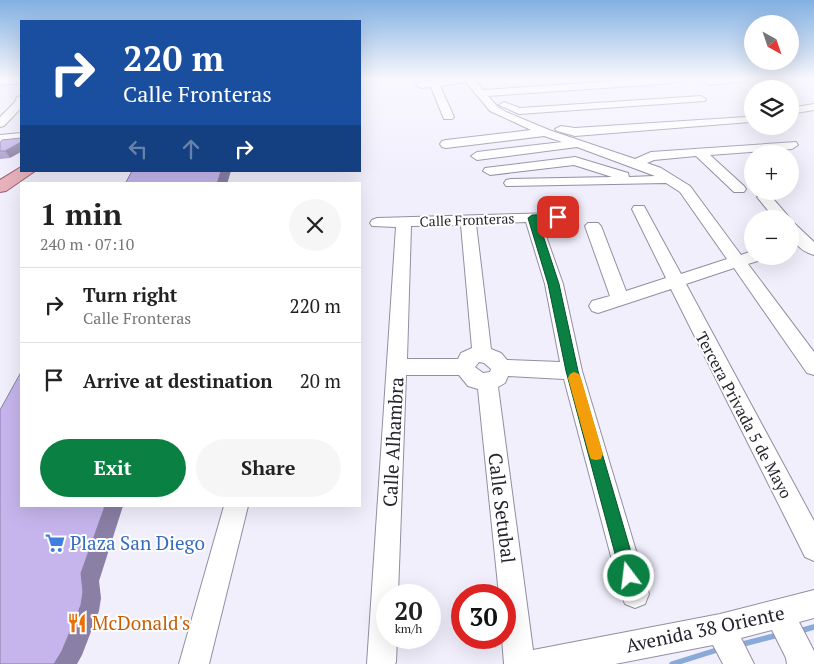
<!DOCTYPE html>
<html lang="en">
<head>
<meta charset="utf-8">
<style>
  body { margin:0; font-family:"PT Serif",serif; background:#f6f6f6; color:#222; height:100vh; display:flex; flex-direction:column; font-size:19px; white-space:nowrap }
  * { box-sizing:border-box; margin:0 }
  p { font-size:16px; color:#767676 }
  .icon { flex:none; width:28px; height:28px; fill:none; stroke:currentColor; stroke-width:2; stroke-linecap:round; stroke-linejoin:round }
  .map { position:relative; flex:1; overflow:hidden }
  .side { position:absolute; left:20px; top:182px; width:341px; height:325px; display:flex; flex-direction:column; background:#fff; border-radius:0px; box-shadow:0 5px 20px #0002 }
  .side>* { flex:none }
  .hud { position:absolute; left:20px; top:20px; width:341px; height:152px; border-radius:0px; box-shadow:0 5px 20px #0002; background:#1a4fa0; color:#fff; overflow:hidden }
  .needle { width:32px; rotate:140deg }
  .buttons { position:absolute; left:744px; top:15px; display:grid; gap:10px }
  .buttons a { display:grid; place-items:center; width:55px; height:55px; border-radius:50%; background:#fff; box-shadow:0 5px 20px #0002; font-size:25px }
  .speed { position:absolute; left:376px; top:584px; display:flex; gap:10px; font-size:25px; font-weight:700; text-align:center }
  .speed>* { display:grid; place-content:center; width:65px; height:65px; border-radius:50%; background:#fff; box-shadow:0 5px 20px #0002; line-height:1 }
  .speed small { font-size:12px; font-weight:400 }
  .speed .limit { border:8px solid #d22; background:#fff; color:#111 }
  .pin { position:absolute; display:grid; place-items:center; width:42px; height:42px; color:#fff; margin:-21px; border-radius:10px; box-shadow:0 2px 8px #0006 }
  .me { position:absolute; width:55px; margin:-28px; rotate:345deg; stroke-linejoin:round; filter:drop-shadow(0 0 4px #0008) }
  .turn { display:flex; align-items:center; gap:18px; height:105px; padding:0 20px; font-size:22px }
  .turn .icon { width:65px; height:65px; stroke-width:2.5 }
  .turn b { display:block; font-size:35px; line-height:42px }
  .lanes { display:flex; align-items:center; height:48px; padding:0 20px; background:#0003; justify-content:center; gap:25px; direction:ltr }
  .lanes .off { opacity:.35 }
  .round { display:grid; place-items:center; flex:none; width:52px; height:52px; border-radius:26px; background:#f6f6f6 }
  .overview { display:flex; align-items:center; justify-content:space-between; height:85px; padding:0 20px }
  h1 { font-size:30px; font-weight:800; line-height:38px }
  .cta { display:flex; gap:10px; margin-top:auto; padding:10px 20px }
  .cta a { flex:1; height:58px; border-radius:30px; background:#0b8043; color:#fff; font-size:20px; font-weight:800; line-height:58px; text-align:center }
  .cta a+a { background:#f6f6f6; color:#222 }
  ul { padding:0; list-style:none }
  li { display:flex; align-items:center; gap:15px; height:75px; padding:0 20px; border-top:1px solid #e0e0e0 }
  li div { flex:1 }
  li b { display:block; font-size:19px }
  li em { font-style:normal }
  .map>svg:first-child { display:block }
</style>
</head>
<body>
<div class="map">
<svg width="814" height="664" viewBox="0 0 814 664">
  <rect width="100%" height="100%" fill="#f2effd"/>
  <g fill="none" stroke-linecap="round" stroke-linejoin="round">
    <g stroke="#89aad9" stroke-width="5.5">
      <path d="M800,631l14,-4"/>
      <path d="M739,645l39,-10"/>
      <path d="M672,664l48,-15"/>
    </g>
    <defs>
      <g id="minor">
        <path d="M21,78v5l-21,2v-6z"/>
        <path d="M456,78h17l10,12 179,-12h26l-5,3 -21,3 -174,12 10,11 8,5 43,18 86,29 16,-7 145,-10 2,3 -6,4 -82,6 34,31 2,3 -2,3h-10l-38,-36 -42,4 -7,3 14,5 29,18 51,69 11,-4v5h11l-2,4 -13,4 66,88v23l-7,-2 -73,-105 -48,16 128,237v40l-9,-4 -134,-268 -73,24 -6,-2 -3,-5 3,-5 18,-5 -25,-70 3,-3h10l3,3 25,65 40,-13 -34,-69 2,-3h10l37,68 46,-15 -47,-67 -14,-9 -160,3 -2,-3 2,-3 5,-1 101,-2 -38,-12 -84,10 -7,-4 2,-3 90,-11 53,16 1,4 26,-1 -78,-29 -100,13 -6,-4 6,-4 85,-10 -18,-6 -98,12 -4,-1 -2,-3 2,-3 4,-1 85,-10 -41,-19 -24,-29 -26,4 14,31 -2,2h-8l-13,-32 -10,1 -5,-3 5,-3z"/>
        <path d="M694,78h58l-5,3 -36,4z"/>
        <path d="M21,96v12l-17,18 -4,1v-10l15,-15 2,-5z"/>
        <path d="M701,96l5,3 -1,2 -186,13 -20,-9 5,-3 16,6z"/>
        <path d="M814,104v6l-24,4v-6z"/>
        <path d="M746,117l4,1 2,2 -2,2 -175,14 -18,-5 -2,-2 6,-3 14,2z"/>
        <path d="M21,133v8l-21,2v-8z"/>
        <path d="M764,193l5,1 19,22 2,3v1l-15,-1 -18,-22z"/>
        <path d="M557,213l5,1 2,3 -2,3 -21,2 22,62 19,87 67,223 -4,10 -10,4 -10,-4 -4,-10 -57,-215 -56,-3 -3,7 -7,4 35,263 187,-36 94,-24v28l-15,4 15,29v13h-27l-1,-6 -14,-28 -31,8 13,26h-31l-10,-19 -98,19h-111l-2,-26h3v-43h-6l-21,-206 -10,-3 -9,-11h-53l-8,220h-10v43h9l-1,24 -1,2h-28l29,-437 -24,-1 -2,-3 2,-3 5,-2zM526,222l19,62 15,78 -53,-2 -6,-7 -10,-4 -15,-125zM461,225l11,123 -11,5 -3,6h-51l4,-133zM479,362l5,1 7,6 -1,3 -7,1 -8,-6z"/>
        <path d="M790,222l5,2 19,18v13c-17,-5 -24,-16 -24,-33z"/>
        <path d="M224,506h24l-39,158h-30z"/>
      </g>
      <path id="major" d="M21,167v4h14l-29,20 -6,1v-12z"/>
    </defs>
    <use href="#minor" stroke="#938ea2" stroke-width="2"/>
    <use href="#major" stroke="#9a5f6d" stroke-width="2"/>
    <use href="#minor" fill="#fff" fill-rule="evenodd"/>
    <use href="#major" fill="#e8b2bc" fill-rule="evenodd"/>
  </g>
  <path fill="#a99ccb" d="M0,143l10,15 -10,1z"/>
  <g fill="#8a7fa5">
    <path d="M21,142v10l-11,6 -5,-7z"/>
    <path d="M221,171h10l-4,13h-10z"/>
    <path d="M105,506h18l-24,75 2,17 -2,13 -17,44 -5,9h-23l27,-91z"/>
  </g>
  <g fill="#c5b5ec" stroke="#8a7fa5">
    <path d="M21,138v4l-16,9h-5v-8l2,-3z"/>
    <path d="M132,171h89l-4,13h-92z"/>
    <path d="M21,372v134h84l-24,67 2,19 -2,13 -19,46 -8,13h-54v-254z"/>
  </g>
  <linearGradient id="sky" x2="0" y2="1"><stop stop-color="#82b0e2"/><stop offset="0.46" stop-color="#f9f8fe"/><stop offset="1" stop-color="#f9f8fe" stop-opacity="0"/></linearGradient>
  <rect width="814" height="171" fill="url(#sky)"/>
  <path fill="#0b8043" stroke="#07532c" d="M558,214l3,1v4l-23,1 21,64 19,87 60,205 -3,5 -6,3 -5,-3 -3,-5 -55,-205 -18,-87 -20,-66 4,-3z"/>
  <path fill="#f59e0b" d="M574,372l5,2 2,4 22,76 -2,5 -5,1 -5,-1 -2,-5 -21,-76 2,-4z"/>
  <defs>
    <symbol id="supermarket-bare" viewBox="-9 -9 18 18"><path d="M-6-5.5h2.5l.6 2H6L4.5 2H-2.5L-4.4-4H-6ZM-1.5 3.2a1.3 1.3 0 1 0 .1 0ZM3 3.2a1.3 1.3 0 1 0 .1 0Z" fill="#3f7fe0" stroke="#fefefe" stroke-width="2.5" paint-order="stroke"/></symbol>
    <symbol id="restaurant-bare" viewBox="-9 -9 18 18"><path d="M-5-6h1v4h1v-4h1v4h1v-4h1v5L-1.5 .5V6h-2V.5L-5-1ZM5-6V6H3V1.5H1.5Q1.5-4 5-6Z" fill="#e8710a" stroke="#fefefe" stroke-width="2.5" paint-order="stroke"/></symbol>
  </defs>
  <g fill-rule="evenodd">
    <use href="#supermarket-bare" x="41" y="529" width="28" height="28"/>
    <use href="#restaurant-bare" x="63" y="609" width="28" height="28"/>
  </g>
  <g text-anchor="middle" stroke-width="4" stroke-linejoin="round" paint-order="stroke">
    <g font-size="14" fill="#26242c" stroke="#fefefe">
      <text transform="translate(467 220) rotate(-2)" y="5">Calle Fronteras</text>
    </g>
    <g font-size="16" fill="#26242c" stroke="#fefefe">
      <text transform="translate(744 415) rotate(62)" y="6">Tercera Privada 5 de Mayo</text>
    </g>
    <g font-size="19" fill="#26242c" stroke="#fefefe">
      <text transform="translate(393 442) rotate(-87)" y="7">Calle Alhambra</text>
      <text transform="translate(502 508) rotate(83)" y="7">Calle Setubal</text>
      <text transform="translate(705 629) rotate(-12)" y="7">Avenida 38 Oriente</text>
    </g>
    <g font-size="19" fill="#366cbe" stroke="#fefefe" text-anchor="start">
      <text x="70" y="550">Plaza San Diego</text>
    </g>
    <g font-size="19" fill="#c56008" stroke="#fefefe" text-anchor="start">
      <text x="92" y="630">McDonald's</text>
    </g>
  </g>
</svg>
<div class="buttons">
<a><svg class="needle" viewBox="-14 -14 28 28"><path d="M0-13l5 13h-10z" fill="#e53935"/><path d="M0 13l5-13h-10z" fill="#767676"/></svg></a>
<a><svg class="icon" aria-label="layers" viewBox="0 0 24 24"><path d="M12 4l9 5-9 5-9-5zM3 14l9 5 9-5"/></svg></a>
<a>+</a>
<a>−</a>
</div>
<div class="speed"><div>20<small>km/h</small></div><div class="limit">30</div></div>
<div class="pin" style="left:558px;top:217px;background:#d93025"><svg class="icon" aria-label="arrive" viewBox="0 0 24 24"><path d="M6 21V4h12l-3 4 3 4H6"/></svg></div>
<svg class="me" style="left:629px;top:576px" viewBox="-20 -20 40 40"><circle r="17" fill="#0b8043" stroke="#fff" stroke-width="3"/><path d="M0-11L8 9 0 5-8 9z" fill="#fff"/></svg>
<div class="hud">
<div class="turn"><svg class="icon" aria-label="right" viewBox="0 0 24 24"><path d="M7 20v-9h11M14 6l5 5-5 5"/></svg><div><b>220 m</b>Calle Fronteras</div></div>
<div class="lanes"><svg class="icon off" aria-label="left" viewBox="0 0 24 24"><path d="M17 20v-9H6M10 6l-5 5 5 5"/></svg><svg class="icon off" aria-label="ahead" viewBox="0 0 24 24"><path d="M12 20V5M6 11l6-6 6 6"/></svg><svg class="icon" aria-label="right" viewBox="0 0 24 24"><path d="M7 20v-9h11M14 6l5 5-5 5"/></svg></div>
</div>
<section class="side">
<div class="overview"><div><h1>1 min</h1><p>240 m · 07:10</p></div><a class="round"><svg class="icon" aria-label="close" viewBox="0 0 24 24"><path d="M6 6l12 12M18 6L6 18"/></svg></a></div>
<ul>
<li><svg class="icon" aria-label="right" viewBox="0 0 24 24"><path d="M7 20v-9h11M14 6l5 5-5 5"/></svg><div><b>Turn right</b><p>Calle Fronteras</p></div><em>220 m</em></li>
<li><svg class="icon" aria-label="arrive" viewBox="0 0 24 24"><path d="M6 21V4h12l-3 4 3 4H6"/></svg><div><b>Arrive at destination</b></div><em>20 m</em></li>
</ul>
<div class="cta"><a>Exit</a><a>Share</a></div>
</section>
</div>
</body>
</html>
